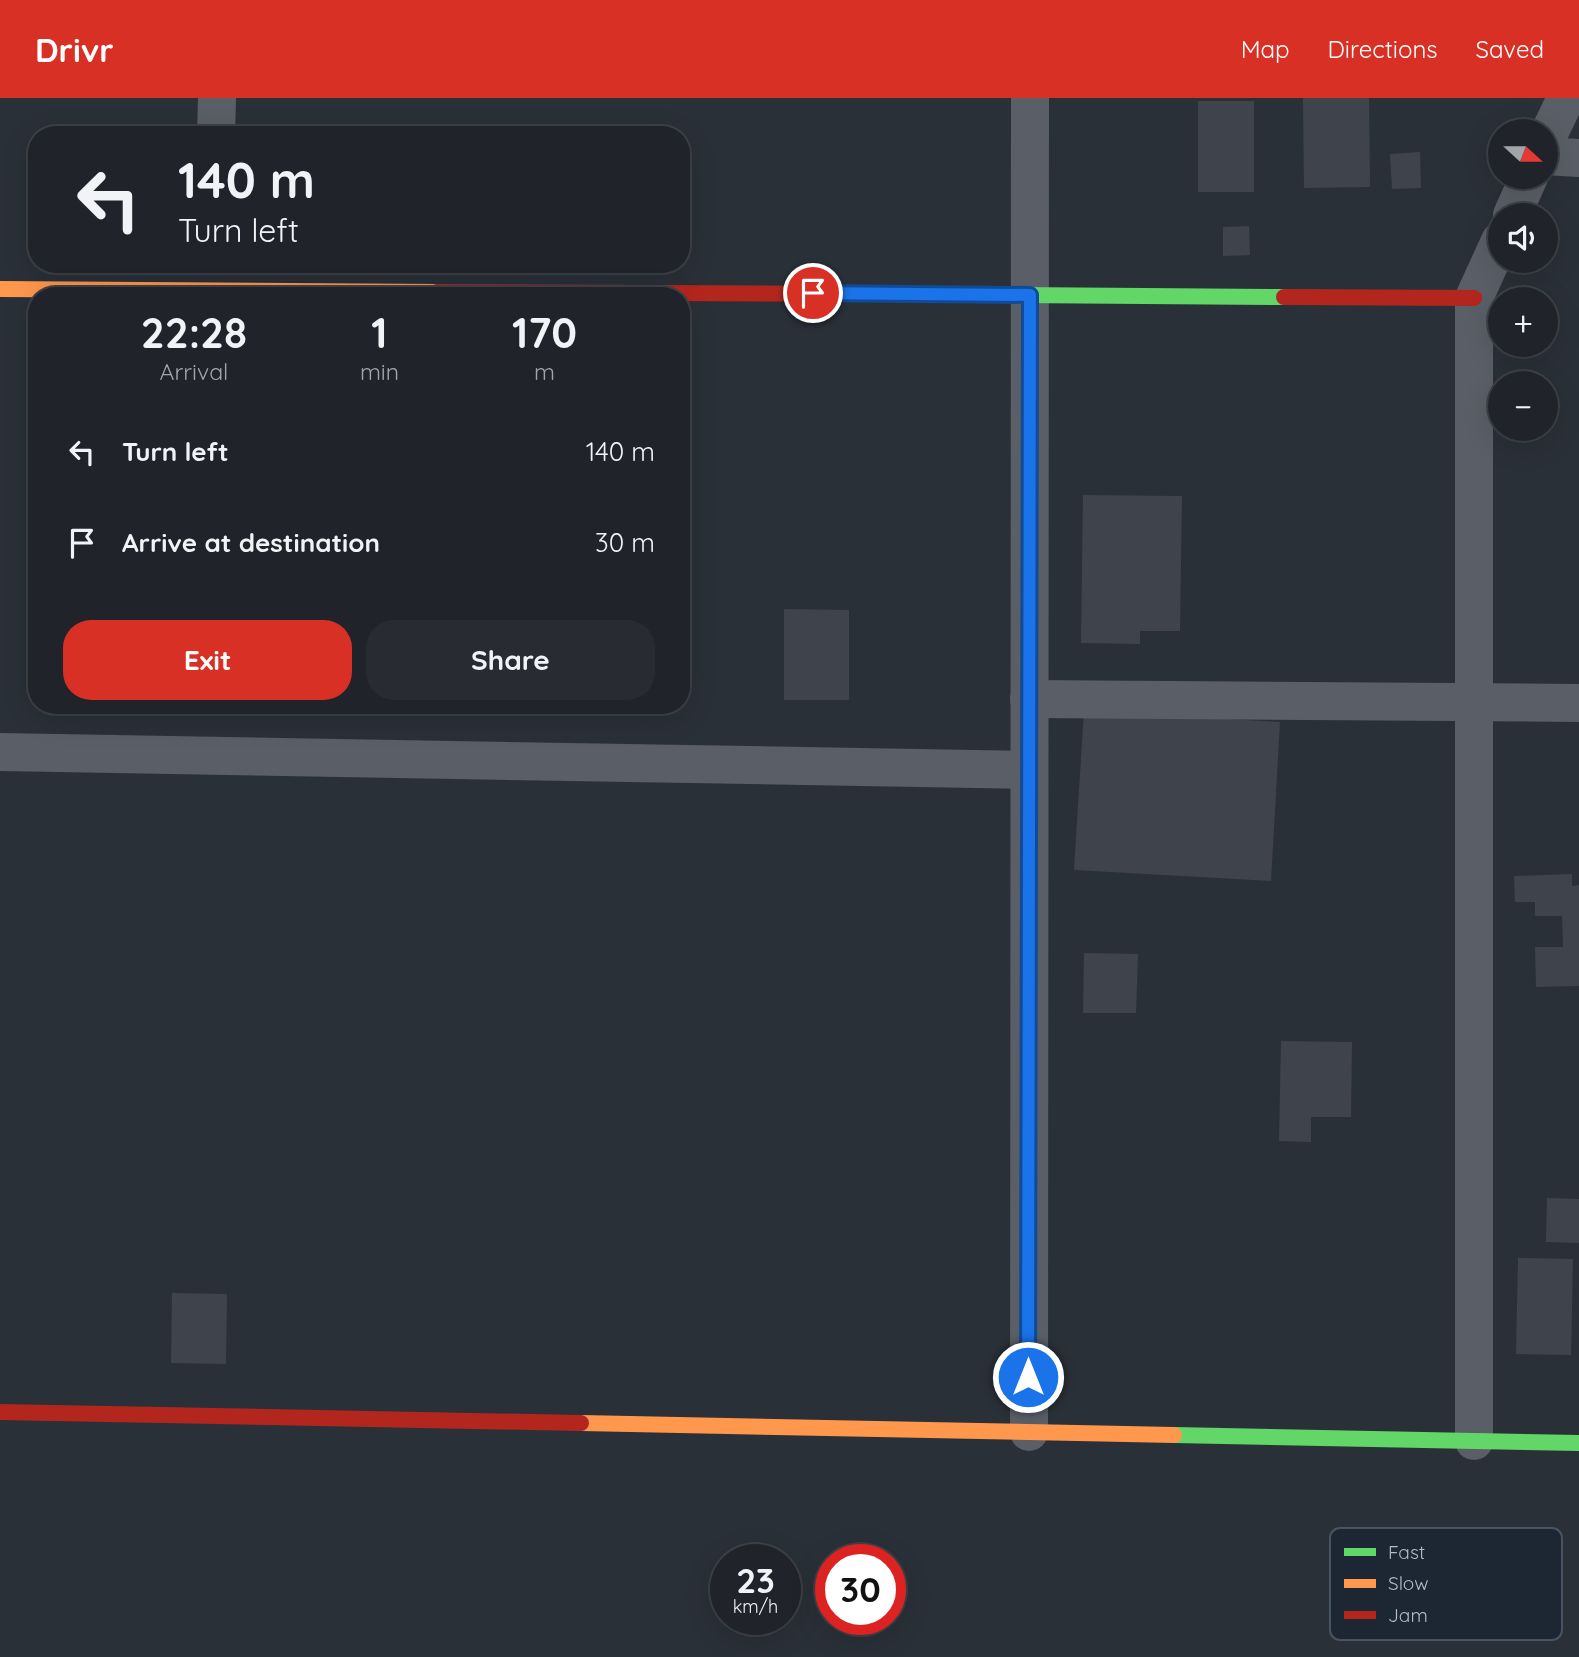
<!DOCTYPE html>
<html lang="en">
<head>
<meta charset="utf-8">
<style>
  body { margin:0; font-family:Quicksand,sans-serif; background:#282c32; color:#f1f3f6; height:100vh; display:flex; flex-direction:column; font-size:26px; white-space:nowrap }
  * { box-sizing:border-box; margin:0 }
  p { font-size:23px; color:#a2a4a8 }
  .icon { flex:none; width:38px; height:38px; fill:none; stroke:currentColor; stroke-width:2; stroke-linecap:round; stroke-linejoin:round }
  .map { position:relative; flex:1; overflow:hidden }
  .panel { position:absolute; left:28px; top:189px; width:662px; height:427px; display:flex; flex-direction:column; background:#20242a; border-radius:28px; box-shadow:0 7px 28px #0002,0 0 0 2px #3d4147 }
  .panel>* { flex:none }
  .hud { position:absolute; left:28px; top:28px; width:662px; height:147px; border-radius:28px; box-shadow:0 7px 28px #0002,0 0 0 2px #3d4147; background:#20242a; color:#f1f3f6; overflow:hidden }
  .needle { width:46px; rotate:111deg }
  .controls { position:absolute; left:1488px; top:21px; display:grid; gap:14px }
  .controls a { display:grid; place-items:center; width:70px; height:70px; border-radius:50%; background:#20242a; box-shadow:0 7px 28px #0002,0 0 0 2px #3d4147; font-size:35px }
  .speed { position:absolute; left:710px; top:1446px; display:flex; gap:14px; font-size:35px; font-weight:700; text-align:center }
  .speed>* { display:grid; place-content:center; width:91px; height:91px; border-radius:50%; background:#20242a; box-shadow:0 7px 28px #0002,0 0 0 2px #3d4147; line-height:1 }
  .speed small { font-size:18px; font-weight:400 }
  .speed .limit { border:10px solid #d22; background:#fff; color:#111 }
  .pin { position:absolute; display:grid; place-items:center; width:60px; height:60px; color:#fff; margin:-30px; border:4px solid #fff; border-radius:50%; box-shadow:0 2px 7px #0007 }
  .me { position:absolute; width:77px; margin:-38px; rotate:0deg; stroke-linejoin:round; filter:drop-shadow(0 0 5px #0008) }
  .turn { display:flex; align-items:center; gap:24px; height:147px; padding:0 35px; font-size:32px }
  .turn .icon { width:91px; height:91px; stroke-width:2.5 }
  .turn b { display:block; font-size:49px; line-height:60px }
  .eta { display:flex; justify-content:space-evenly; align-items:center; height:119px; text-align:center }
  .eta b { font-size:42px; font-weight:700; line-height:49px }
  .cta { display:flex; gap:14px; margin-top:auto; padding:14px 35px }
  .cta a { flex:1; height:80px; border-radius:28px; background:#d93025; color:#fff; font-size:28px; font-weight:700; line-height:80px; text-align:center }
  .cta a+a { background:#282c32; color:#f1f3f6 }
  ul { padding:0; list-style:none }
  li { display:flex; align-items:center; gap:21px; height:91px; padding:0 35px }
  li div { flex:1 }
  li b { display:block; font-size:26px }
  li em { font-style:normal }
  header { display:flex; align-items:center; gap:42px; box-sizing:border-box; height:98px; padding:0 35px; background:#d93025; color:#fff }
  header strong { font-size:33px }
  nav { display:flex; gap:38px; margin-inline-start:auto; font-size:24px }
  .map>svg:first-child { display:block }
</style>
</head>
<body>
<header>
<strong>Drivr</strong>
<nav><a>Map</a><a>Directions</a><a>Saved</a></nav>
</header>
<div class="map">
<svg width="1579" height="1559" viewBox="0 0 1579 1559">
  <rect width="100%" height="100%" fill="#2a3038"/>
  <g fill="#3f444c">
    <path d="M1303,0h66l1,89 -66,1z"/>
    <rect x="1198" y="3" width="56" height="91"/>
    <path d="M1420,54l1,36 -29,1 -2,-35z"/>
    <path d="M1249,128l1,29 -27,1v-29z"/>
    <path d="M1083,397l99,1 -2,135h-40v13l-59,-1z"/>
    <path d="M36,508h1v32l-11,-4z"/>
    <path d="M784,511l65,1v90h-65z"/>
    <path d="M1084,613l196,11 -9,159 -197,-11z"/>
    <path d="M1572,776v12l7,-1v101l-43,1 -1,-40h28l-1,-31h-27v-14h-20l-1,-26z"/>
    <path d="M1084,855l54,1 -2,59h-53z"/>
    <path d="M1281,943l71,1 -1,75h-40v25l-32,-1z"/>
    <path d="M1547,1100l32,1v44l-33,-1z"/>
    <path d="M1518,1160l55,1 -2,96 -55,-1z"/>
    <path d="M172,1195l55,1 -1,70 -55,-1z"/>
  </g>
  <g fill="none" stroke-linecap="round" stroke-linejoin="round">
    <g stroke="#5a5e66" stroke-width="38">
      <path d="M216,37l1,-37"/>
      <path d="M1545,44l21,-44"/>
      <path d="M1545,58l34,2"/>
      <path d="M1512,117l17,-38"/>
      <path d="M1029,601l550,4"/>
      <path d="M0,654l1029,18"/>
      <path d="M1029,1334l1,-1334"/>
      <path d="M1474,1343v-1143l26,-57"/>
    </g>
    <g stroke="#63d668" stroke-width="16">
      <path d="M890,196l394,3"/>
      <path d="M1174,1337l405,8"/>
    </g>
    <g stroke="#ff974d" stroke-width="16">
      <path d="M0,191l437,3"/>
      <path d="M581,1325l593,12"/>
    </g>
    <g stroke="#b3261e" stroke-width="16">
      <path d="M437,194l453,2"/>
      <path d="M1284,199l190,1"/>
      <path d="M0,1314l581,11"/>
    </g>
  </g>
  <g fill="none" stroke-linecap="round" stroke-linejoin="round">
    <defs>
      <path id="route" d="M813,195l217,2 -2,1082"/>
    </defs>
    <use href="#route" stroke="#114b97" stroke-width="18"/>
    <use href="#route" stroke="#1a73e8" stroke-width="12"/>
  </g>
  <rect x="1330" y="1430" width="232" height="112" rx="10" fill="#1d2633" stroke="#4a5360" stroke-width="2"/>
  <rect x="1344" y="1450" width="32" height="8" fill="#63d668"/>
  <rect x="1344" y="1481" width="32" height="9" fill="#ff974d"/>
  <rect x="1344" y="1513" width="32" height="8" fill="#b3261e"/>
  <g font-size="19" fill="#b4bcc9">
    <text x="1388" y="1461">Fast</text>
    <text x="1388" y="1492">Slow</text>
    <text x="1388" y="1524">Jam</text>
  </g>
</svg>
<div class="controls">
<a><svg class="needle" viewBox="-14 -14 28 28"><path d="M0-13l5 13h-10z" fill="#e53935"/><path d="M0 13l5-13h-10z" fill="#a2a4a8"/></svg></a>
<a><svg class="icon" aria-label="sound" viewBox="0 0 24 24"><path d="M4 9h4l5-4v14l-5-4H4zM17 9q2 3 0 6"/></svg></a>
<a>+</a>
<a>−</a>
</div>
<div class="speed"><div>23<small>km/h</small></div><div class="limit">30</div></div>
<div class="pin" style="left:813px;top:195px;background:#d93025"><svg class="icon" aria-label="arrive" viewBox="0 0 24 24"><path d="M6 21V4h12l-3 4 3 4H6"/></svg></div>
<svg class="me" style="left:1028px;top:1279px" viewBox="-20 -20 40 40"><circle r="17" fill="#1a73e8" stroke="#fff" stroke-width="3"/><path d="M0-11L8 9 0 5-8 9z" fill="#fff"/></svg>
<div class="hud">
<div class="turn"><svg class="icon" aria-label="left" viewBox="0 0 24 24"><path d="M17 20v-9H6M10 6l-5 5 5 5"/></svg><div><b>140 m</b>Turn left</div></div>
</div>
<section class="panel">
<div class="eta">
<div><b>22:28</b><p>Arrival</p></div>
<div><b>1</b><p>min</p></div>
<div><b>170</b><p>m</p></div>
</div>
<ul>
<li><svg class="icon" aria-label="left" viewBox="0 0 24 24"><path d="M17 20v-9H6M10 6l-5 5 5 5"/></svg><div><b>Turn left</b></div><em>140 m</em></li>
<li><svg class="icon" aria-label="arrive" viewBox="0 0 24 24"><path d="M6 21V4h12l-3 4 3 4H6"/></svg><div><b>Arrive at destination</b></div><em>30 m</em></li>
</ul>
<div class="cta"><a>Exit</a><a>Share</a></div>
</section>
</div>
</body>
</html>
